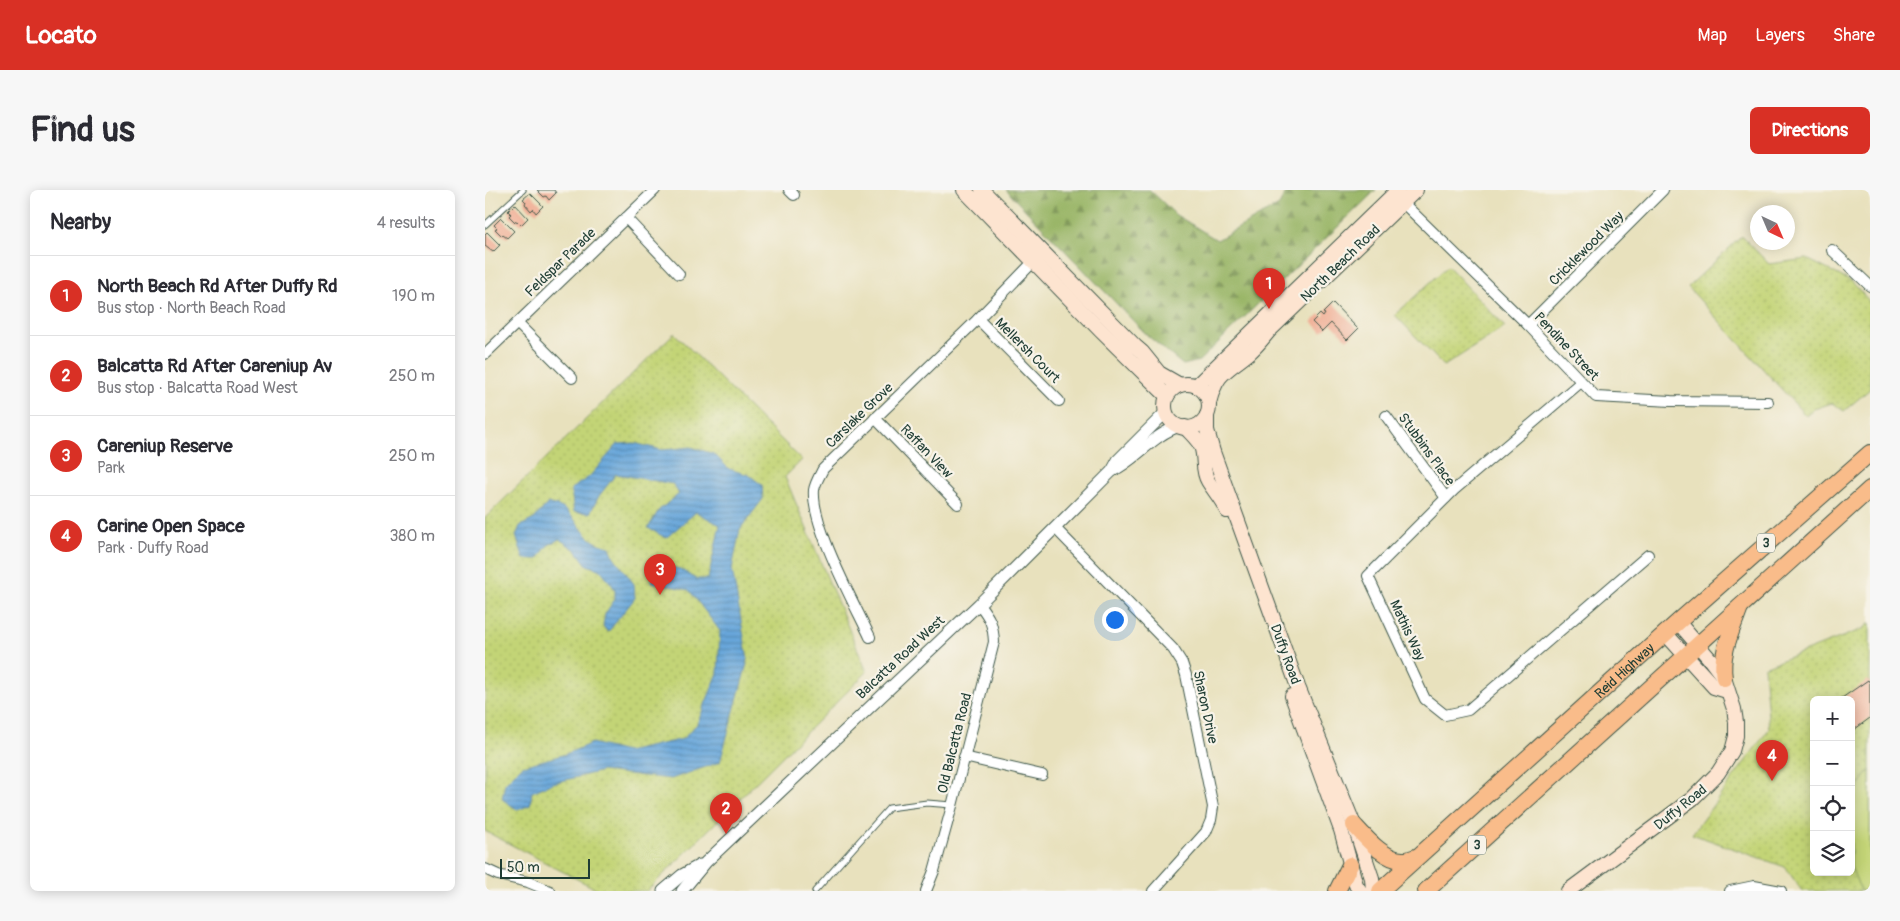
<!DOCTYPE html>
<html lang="en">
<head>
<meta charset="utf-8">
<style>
  body { margin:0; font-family:Pangolin,sans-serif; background:#f7f7f7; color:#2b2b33 }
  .controls { position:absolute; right:15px; bottom:15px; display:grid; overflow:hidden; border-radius:8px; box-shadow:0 2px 12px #0003 }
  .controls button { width:45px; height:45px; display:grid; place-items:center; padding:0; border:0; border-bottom:1px solid #e1e1e2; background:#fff; color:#2b2b33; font:25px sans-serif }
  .compass { position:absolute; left:1265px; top:15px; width:45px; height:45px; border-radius:50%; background:#fff; box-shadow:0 2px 12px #0003; rotate:136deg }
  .scale { position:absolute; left:15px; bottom:12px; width:90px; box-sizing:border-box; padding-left:5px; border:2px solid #1f3d34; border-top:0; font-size:14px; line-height:18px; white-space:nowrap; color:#1f3d34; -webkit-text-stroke:4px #f7f3e8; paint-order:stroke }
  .you { position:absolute; left:629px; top:429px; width:18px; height:18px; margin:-12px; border:4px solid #fff; border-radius:50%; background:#1a73e8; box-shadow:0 0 0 8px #1a73e833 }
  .badge { display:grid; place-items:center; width:32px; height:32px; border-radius:50%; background:#d93025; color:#fff; font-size:16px; font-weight:700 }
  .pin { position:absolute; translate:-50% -41px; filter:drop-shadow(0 1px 2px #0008) }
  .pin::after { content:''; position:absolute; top:26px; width:18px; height:15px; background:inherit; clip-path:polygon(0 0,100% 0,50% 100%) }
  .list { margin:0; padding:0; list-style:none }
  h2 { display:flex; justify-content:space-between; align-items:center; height:65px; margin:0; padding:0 20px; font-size:21px }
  h2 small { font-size:16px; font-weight:400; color:#7c7c81 }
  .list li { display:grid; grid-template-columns:32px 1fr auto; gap:15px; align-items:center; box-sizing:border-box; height:80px; padding:0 20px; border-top:1px solid #e1e1e2 }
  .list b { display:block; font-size:19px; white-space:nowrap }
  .list p { margin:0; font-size:16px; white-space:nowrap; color:#7c7c81 }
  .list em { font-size:16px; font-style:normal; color:#7c7c81 }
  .icon { flex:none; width:28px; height:28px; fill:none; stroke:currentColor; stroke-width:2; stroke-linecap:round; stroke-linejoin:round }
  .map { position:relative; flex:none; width:1385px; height:701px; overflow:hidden; border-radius:8px }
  header { display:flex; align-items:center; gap:30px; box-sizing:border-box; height:70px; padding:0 25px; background:#d93025; color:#fff }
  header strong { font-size:24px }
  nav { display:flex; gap:28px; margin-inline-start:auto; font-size:18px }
  .intro { display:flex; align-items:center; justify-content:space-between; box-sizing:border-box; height:120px; padding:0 30px }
  h1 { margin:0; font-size:35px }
  .button { padding:12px 22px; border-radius:8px; background:#d93025; color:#fff; font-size:18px; font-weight:700 }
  main { display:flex; gap:30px; padding:0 30px }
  aside { flex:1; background:#fff; border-radius:8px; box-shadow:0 2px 12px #0003 }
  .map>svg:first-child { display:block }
</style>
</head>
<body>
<header>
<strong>Locato</strong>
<nav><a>Map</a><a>Layers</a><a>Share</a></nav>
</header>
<div class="intro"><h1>Find us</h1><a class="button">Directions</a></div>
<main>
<aside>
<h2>Nearby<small>4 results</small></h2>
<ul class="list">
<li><span class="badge">1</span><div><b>North Beach Rd After Duffy Rd</b><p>Bus stop · North Beach Road</p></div><em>190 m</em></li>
<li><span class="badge">2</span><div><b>Balcatta Rd After Careniup Av</b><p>Bus stop · Balcatta Road West</p></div><em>250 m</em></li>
<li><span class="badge">3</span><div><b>Careniup Reserve</b><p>Park</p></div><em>250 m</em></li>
<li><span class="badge">4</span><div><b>Carine Open Space</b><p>Park · Duffy Road</p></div><em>380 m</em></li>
</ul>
</aside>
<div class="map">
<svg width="1385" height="701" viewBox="0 0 1385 701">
  <defs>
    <pattern id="forest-firs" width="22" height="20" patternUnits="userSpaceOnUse" patternTransform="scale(1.25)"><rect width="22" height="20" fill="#9ab667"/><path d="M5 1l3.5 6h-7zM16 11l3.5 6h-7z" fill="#7d9556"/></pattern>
    <pattern id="park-dots" width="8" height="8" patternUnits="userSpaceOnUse" patternTransform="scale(1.25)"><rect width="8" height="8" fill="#c3d476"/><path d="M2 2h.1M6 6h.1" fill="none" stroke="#a7b767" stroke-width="1.8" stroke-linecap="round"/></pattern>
    <pattern id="water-rules" width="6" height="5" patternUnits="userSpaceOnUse" patternTransform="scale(1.25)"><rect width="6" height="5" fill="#67a6da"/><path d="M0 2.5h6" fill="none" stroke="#5488b2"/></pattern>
  </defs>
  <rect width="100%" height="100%" fill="#f7f3e8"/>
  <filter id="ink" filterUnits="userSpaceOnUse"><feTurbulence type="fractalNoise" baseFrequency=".02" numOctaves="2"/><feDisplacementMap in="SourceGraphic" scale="10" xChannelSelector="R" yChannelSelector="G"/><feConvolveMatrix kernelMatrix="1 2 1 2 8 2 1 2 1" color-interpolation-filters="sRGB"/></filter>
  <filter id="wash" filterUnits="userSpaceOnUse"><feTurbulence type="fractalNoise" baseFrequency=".0096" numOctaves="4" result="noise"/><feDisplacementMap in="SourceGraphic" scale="20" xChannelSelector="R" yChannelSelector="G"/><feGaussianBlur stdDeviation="1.12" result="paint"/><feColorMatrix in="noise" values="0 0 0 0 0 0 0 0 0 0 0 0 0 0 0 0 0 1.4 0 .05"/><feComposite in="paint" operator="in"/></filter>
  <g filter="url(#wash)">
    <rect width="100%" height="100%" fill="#e8e1bd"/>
    <path fill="url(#forest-firs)" stroke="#5c7a4e" d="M521 0H665L691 25 732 50 794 15 802 0H891L714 171 698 175 663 146Z"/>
    <g fill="url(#park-dots)" stroke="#718855" fill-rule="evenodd">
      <path d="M1257 46 1284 74 1322 69 1367 92 1385 112V199L1359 221 1347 213 1329 219 1321 226 1203 97Z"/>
      <path d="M963 76 1020 137 959 176 910 125Z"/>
      <path d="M189 143 317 270 300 287 382 482 162 701H115L0 641V328Z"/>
      <path d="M1385 433V701H1317L1300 677 1207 644 1284 539 1279 477 1378 439ZM1329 510H1366V682H1329Z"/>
    </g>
    <path fill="#c3d476" stroke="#718855" d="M1385 580V701H1376L1366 677V607Z"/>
    <g fill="url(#water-rules)" stroke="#437287">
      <path d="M149 253 177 260 206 257 229 264 244 279 264 285 277 295 278 309 255 339 247 379 263 470 235 572 186 589 117 581 68 593 47 602 45 615 33 620 17 609 20 593 37 576 81 564 107 553 141 562 198 549 212 534 233 483 235 441 204 400 166 392 167 381 177 375 195 379 211 389H223L235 335 211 322 181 348 163 338 174 320 194 304 188 294 131 284 114 306 105 323 89 322 86 299 104 287 133 254Z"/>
      <path d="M63 313C69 315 76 316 81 321 99 337 98 351 125 357L129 367 149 394 150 408 123 442 118 436 120 424 130 409V399L116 380 102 375 91 360 74 349 62 356 53 369H39L31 346 35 336 49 329Z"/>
    </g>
    <g id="blocks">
      <g fill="#f0ac92">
        <path d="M52 0H69L71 3 64 10 61 6 59 7Z"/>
        <path d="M45 3 58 16 51 23 48 19 46 21 40 14 41 12 38 9Z"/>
        <path d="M30 14 43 28 36 35 32 31 30 32 24 26 26 24 23 21Z"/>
        <path d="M16 28 29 41 22 48 18 45 17 46 10 39 12 38 9 35Z"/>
        <path d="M2 42 15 55 8 62 0 56V44Z"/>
        <path d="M848 113 873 139 862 150 846 133 837 142 827 132 835 124 838 127 840 124 838 123Z"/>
        <path d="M1383 490 1385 493V528L1366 542V510H1354Z"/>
      </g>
    </g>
  </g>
  <g filter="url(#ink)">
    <use href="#blocks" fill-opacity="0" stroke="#3d5649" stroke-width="1"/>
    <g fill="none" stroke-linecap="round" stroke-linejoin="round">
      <g stroke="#3d5649" stroke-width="7">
        <g id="service">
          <path d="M0 35 38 0"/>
          <path d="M330 701 404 618 442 613 467 615"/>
        </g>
      </g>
      <g stroke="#3d5649" stroke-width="12">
        <g id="minor">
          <path d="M304 0 309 5"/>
          <path d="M913 8 1043 135 1111 207 1186 211 1283 212"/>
          <path d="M141 28 194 84"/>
          <path d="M1347 60 1385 96"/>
          <path d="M493 129 574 211"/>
          <path d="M32 133 87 188"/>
          <path d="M1043 135 1178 0"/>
          <path d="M0 164 170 0"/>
          <path d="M1096 192 969 300 883 386 940 509 960 525 983 520 1163 365"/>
          <path d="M901 226 961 308"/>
          <path d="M390 228 473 314"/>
          <path d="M570 338 688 459 697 473 701 485 728 617 726 630 721 642 668 701"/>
          <path d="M385 447C369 413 326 335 329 300 330 293 335 285 338 279L493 129 552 68"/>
          <path d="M479 567 557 585"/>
          <path d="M0 679 13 685 43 692 65 701"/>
          <path d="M441 701 449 681 467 616 509 452C508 434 505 428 494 414"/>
          <path d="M1245 701 1269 696 1296 701"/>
        </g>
      </g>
      <g stroke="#3d5649" stroke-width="13">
        <g id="tertiary">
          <path d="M627 281C652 269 668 244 695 236"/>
          <path d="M178 701 197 685 215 675"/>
          <path d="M197 701 221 672 494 414 627 281 633 270 681 222"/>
        </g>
      </g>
      <g stroke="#3d5649" stroke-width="16">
        <g id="secondary">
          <path d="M479 0 616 141 682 206"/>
          <path d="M497 0 650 156 657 162 674 183 695 195"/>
          <circle cx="702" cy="216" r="22"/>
          <path d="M711 196 913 0"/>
          <path d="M724 213C732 181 741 182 765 162 772 156 778 148 784 141L931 0"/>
          <path d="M722 225V240L728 262 813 497 869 635 887 688 888 701"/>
          <path d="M700 237C706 244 715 251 717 259 720 270 717 281 723 291 729 301 737 309 742 321"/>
          <path d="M1180 443 1229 497 1242 501"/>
          <path d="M807 506 856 640 871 695 875 701"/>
          <path d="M1083 701 1207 609 1233 583 1247 561 1251 546V532L1249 519 1239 488 1224 468 1193 432"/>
        </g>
      </g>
      <g stroke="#3d5649" stroke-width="18">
        <g id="trunk">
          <path d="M1239 488C1235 463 1247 440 1255 417"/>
          <path d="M869 635C880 647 901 672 920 670 923 670 928 668 931 667"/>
          <path d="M852 701 865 675"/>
          <path id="s1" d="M895 701 1193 432 1385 263"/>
          <path d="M941 701 1385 299"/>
        </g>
      </g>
      <use href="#service" stroke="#fff" stroke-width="5"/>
      <use href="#minor" stroke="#fff" stroke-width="10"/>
      <use href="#tertiary" stroke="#fff" stroke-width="11"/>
      <use href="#secondary" stroke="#fde4d0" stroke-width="14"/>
      <use href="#trunk" stroke="#f9bc8a" stroke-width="16"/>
    </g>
  </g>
  <g text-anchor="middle" stroke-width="4.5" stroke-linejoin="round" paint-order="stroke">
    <g fill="#f7f3e8" stroke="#60746a" stroke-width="1">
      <rect x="1272" y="343.5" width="18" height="19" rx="4"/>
      <rect x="983" y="645.5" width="18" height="19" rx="4"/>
    </g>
    <g font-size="12" font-weight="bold" fill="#1f3d34">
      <text x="1281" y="357">3</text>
      <text x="992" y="659">3</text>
    </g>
    <g font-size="14" fill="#1f3d34" stroke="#f7f3e8">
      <text transform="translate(1101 58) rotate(-45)" y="5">Cricklewood Way</text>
      <text transform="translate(75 72) rotate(-44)" y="5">Feldspar Parade</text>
      <text transform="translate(855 73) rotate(-44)" y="5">North Beach Road</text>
      <text transform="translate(1082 156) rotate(47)" y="5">Pendine Street</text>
      <text transform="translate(543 160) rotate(45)" y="5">Mellersh Court</text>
      <text transform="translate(374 225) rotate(-44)" y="5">Carslake Grove</text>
      <text transform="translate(942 259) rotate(54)" y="5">Stubbins Place</text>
      <text transform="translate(442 261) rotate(46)" y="5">Raffan View</text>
      <text transform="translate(923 440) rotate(65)" y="5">Mathis Way</text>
      <text transform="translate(801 464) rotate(70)" y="5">Duffy Road</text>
      <text transform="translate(415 467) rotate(-43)" y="5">Balcatta Road West</text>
      <text dy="5" stroke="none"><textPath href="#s1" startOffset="329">Reid Highway</textPath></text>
      <text transform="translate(721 517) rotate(78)" y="5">Sharon Drive</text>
      <text transform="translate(469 553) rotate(-76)" y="5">Old Balcatta Road</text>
      <text transform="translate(1195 617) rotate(-39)" y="5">Duffy Road</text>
    </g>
  </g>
</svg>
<div class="controls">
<button>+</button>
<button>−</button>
<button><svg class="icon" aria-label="locate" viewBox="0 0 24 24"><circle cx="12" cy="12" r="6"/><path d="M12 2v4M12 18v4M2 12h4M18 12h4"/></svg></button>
<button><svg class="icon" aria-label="layers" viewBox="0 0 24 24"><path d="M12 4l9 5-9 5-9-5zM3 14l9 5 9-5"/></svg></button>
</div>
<svg class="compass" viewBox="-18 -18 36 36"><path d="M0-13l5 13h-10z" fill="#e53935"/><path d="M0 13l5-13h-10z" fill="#7c7c81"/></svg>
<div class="scale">50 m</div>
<div class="you"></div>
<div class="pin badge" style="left:784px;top:119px">1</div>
<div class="pin badge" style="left:241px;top:644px">2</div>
<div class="pin badge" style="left:175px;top:405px">3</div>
<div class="pin badge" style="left:1287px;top:591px">4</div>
</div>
</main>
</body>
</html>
